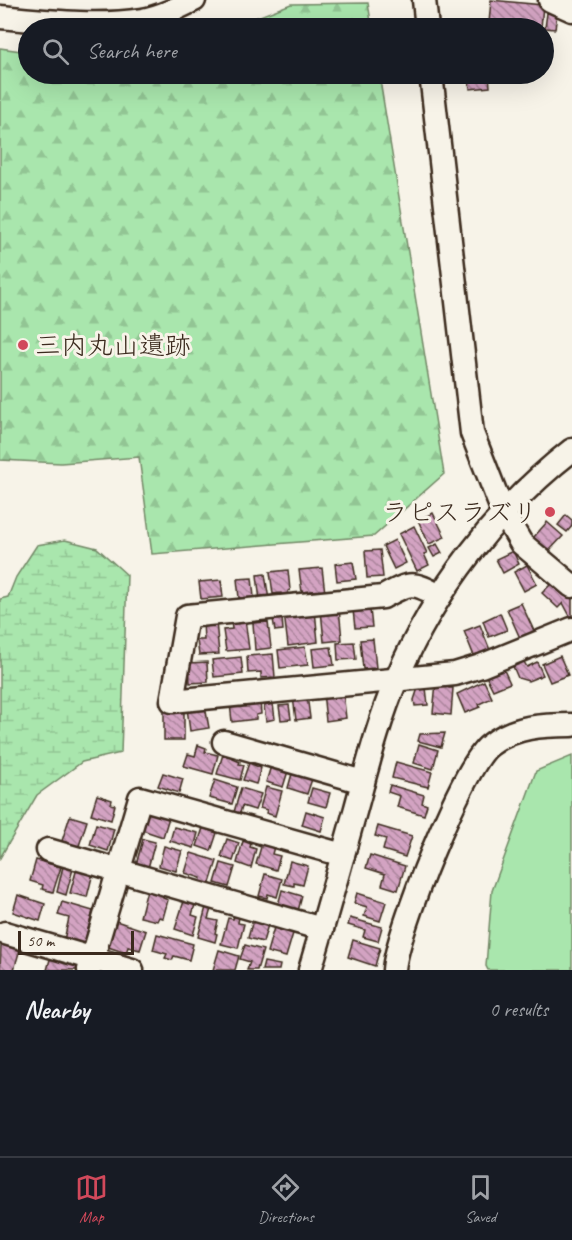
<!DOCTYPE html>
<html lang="en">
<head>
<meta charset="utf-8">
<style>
  body { margin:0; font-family:Caveat,"Klee One",sans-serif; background:#242831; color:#f1f3f6 }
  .scale { position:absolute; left:18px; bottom:15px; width:116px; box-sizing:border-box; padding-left:6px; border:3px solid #3b2a1e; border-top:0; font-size:16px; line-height:21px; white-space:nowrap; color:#3b2a1e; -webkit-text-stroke:4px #f7f3e8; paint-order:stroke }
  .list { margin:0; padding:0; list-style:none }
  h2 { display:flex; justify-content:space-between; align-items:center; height:78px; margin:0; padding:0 24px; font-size:26px }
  h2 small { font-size:20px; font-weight:400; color:#9ea1a6 }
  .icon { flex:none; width:33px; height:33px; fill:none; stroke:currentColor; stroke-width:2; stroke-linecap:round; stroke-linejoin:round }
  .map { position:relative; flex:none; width:572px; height:970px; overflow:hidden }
  .search { position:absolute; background:#171b24; box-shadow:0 6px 24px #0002; left:18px; right:18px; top:18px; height:66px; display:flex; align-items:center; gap:15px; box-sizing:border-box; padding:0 21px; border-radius:33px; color:#9ea1a6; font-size:22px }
  .sheet { height:186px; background:#171b24 }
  nav { display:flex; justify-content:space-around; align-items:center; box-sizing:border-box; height:84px; border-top:2px solid #363941; background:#171b24; font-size:16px; color:#9ea1a6 }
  nav a { display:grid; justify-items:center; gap:3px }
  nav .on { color:#d1495b }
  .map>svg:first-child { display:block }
</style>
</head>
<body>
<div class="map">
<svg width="572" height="970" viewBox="0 0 572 970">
  <defs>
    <pattern id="forest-firs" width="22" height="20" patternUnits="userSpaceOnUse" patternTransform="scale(1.5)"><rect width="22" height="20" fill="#a9e6ad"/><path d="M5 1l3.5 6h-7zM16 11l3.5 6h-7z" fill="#92c594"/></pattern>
    <pattern id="wetland-marsh" width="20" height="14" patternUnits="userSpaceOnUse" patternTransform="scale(1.5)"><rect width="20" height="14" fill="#a9e6ad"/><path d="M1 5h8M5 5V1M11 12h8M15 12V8" fill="none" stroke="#92c594"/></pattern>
    <pattern id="building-back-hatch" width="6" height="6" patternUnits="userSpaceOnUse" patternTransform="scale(1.5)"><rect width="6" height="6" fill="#d3a3c2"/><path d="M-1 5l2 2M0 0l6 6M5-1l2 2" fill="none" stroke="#ac859d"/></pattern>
  </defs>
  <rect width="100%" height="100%" fill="#f7f3e8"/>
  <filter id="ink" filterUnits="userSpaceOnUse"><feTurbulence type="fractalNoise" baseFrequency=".0167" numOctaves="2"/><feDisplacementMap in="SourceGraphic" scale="12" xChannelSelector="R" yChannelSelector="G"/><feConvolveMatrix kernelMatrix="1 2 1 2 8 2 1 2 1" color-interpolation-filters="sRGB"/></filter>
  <g filter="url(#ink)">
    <g fill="url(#forest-firs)" stroke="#728866" stroke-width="1.5">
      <path d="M368 3 372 28H229L291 4Z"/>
      <path d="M0 48 28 52V74H379L444 474 374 536 152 554 139 457 61 463 0 460Z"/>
    </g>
    <path fill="url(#wetland-marsh)" stroke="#728866" stroke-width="1.5" d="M65 540 97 548 127 575 121 753 82 762 37 795 0 858V599L8 597 16 577 37 545Z"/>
    <path fill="#a9e6ad" stroke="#728866" stroke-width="1.5" d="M572 756V970H488L486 966 492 891 536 771Z"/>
    <g fill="url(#building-back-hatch)" stroke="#3b2a1e" stroke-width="1.5">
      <path d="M491 0 543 5 541 28 489 23Z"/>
      <path d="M547 13 557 14 555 29 545 28Z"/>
      <path d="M468 74H489L490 87 470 89Z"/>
      <path d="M433 513 445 537 429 544 418 520Z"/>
      <path d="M566 515 572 520V526L567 532 558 525Z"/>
      <path d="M547 522 563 536 549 551 533 538Z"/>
      <path d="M414 526 427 553 424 554 429 565 417 571 399 534Z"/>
      <path d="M395 540 406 563 394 569 383 546Z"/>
      <path d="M437 544 442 553 434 557 429 548Z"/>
      <path d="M380 550 383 577 367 578 365 551Z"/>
      <path d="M513 551 519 564 503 573 496 559Z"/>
      <path d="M353 562 356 579 337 581 335 564Z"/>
      <path d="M527 565 537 584 524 591 514 572Z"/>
      <path d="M322 568 325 593 314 594V591L302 592 299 570Z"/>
      <path d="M288 570 290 590 288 591V595L282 596 281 593 273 594 270 572Z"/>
      <path d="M265 574 269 600 260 601 257 575Z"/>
      <path d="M252 578 254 597 239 598 237 579Z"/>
      <path d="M221 580 223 597 201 599 199 582Z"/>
      <path d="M555 580 572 596V616H570L563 603 558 608 542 593Z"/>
      <path d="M521 603 534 631 520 638 507 609Z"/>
      <path d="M339 608 342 640 324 642 321 610Z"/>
      <path d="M370 609 372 627 355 628 353 610Z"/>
      <path d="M315 610 318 642 288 646 284 613Z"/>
      <path d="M500 613 507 630 489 637 483 621Z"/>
      <path d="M282 618 283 630 275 631 273 619Z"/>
      <path d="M245 619 249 649 226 651 223 630 232 629 231 621Z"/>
      <path d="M216 621 219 654 199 655 197 640H204L203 622Z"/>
      <path d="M268 622 271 648 255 650 253 623Z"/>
      <path d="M480 625 490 650 474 656 464 631Z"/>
      <path d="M373 639 376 668 363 669 360 640Z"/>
      <path d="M354 642 356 659 338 660 337 643Z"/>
      <path d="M305 647 308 665 280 668 278 650Z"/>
      <path d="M331 647 334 665 314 667 312 649Z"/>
      <path d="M273 654 275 677 261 678V672L248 673 247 656Z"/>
      <path d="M560 656 568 675 550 682 542 664Z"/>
      <path d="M241 657 243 674 214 677 212 660Z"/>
      <path d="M523 660 527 667 537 662 543 675 528 681 518 678 512 664Z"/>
      <path d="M207 662 208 682 190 683 189 663Z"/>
      <path d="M503 668 510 683 493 690 486 676Z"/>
      <path d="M484 681 492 698 479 704 480 707 465 713 457 694Z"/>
      <path d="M436 683 449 684V688H453L451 715 433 713Z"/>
      <path d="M418 688H426L428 705 415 706 414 700Z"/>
      <path d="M323 692H343L346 718 326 721Z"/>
      <path d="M307 695 310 718 296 720 293 697Z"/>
      <path d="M260 700 261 714 256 715V719L232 722 230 703Z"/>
      <path d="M273 704 275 719 266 721 264 706Z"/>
      <path d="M289 705 291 719 281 720 279 706Z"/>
      <path d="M205 706 209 728 190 731 187 708Z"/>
      <rect x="164" y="709" width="20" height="31"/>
      <path d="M445 733 441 747 418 741 420 734Z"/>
      <path d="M419 744 438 750 433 769 414 763Z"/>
      <path d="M198 745 206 748 205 752 218 755 213 774 184 766 188 754 195 756Z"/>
      <path d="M224 751 235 754 233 759 240 762 239 764 244 765 240 780 217 774Z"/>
      <path d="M396 762 432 772 428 787 392 778Z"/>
      <path d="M249 763 261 768 256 784 243 780Z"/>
      <path d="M271 766 288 771 283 787 266 782Z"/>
      <path d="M293 770 313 776 307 794 288 788Z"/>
      <path d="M163 773 183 779 179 793 158 786Z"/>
      <path d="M215 780 237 787 232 804 209 798Z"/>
      <path d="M390 785 424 795 422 803 427 805 424 815 397 807 400 796 388 792Z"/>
      <path d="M266 787 282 791 275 816 266 813 267 810 260 808Z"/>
      <path d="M241 788 261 794 255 810 242 806 240 813 234 812Z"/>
      <path d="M312 788 330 793 326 807 308 802Z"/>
      <path d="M97 795 112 800 111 804 115 805 111 820 91 814Z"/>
      <path d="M149 808 170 814 163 837 142 830Z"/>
      <path d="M306 811 325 817 321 831 302 825Z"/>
      <path d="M70 816 87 821 77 852 60 847Z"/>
      <path d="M96 824 114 829 108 851 90 845Z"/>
      <path d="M378 826 412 836 405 857 383 850 386 839 375 836Z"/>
      <path d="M174 827 198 833 194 848 170 841Z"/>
      <path d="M203 828 217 833 211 851 197 846Z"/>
      <path d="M143 839 155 842 148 868 136 865Z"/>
      <path d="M227 839 239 843 233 861 221 857Z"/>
      <path d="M257 839 275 843 272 854 280 856 276 870 256 864 261 847 255 845Z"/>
      <path d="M243 841 251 844 250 847 256 849 251 868 237 863Z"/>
      <path d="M164 846 182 851 176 871 159 866Z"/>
      <path d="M191 853 217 861 209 886 200 883 201 878 185 873Z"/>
      <path d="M370 855 405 866 398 890 382 885 385 874 366 868Z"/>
      <path d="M36 860 61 867 53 892 42 889 43 885 30 881Z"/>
      <path d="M290 861 308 866 303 885 294 883V886L284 884Z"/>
      <path d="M64 862 74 865 66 895 57 892Z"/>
      <path d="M221 863 235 867 229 887 215 883Z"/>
      <path d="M77 868 93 873 87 897 70 893Z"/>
      <path d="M265 874 282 879 277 897 268 894 267 898 259 896Z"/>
      <path d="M148 886 165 891 163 898 168 900 163 918 159 917 157 921 140 917Z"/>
      <path d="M282 890 302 896 298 911 278 905Z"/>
      <path d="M357 893 386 902 380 921 364 916 367 907 354 903Z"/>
      <path d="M18 895 45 904 40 921 13 912Z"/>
      <path d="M185 898 196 901 192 915 198 917 193 935 175 929Z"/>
      <path d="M62 902 93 911 84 945 64 940 69 918 58 915Z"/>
      <path d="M206 907 211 909 208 919 218 921 215 933 217 934 215 942 198 937Z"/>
      <path d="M234 915 239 917 238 923 244 924 238 948 221 944 228 918 233 919Z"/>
      <path d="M254 916 269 921 263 942 248 938Z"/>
      <path d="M350 918 382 927 378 941 363 937 365 930 348 925Z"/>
      <path d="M116 921 146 931 140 950 128 947 126 953 108 947Z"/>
      <path d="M275 924 294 930 286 957 267 952Z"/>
      <path d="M157 934 193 944 189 960 174 956 172 960 165 958 167 954 153 950Z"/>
      <path d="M353 940 380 948 375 966 348 957Z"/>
      <path d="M1 943 20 949 14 970 0 969Z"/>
      <path d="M245 945 263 950 257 970H247L250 962 240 959Z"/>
      <path d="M219 950 239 956 235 970H213Z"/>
      <path d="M51 956 79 963 77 970H47Z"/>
      <path d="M264 962 280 965 279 970H262Z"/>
    </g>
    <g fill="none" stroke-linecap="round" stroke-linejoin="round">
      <g stroke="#3b2a1e" stroke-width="27">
        <g id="minor">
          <path d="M424 0 427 28"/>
          <path d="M550 0 572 10"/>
          <path d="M0 17C46 21 96 27 142 20 160 17 178 8 194 0"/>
          <path d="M431 74 472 433 503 512 521 543 572 586"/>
          <path d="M440 596C411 581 411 582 383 597L187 616 172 701 455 674 481 666 572 629"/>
          <path d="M224 742 363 782"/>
          <path d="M48 850 322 929"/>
          <path d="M5 933 132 970"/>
          <path d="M89 970 140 798 343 855"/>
          <path d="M310 970C326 916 341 862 356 808 368 764 379 720 397 678 434 591 497 508 572 450"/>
          <path d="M394 970C396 934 463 765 490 745 514 726 543 725 572 725"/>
        </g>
      </g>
      <use href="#minor" stroke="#f7f3e8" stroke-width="22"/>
    </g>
  </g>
  <g fill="#d1495b" stroke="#f7f3e8" stroke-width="2">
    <circle cx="23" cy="345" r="6"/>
    <circle cx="550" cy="512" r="6"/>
  </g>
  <g text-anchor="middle" stroke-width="6" stroke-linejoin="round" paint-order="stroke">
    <g font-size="26" fill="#3b2a1e" stroke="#f7f3e8" text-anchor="start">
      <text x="35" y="354">三内丸山遺跡</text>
      <text x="538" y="521" text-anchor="end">ラピスラズリ</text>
    </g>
  </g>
</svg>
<div class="scale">50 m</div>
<div class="search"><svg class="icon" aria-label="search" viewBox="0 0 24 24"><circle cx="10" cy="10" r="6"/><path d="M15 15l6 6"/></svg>Search here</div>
</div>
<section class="sheet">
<h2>Nearby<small>0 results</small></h2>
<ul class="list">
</ul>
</section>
<nav>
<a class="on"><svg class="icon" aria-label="map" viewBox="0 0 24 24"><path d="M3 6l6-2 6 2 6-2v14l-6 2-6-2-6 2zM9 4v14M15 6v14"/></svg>Map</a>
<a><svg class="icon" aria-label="directions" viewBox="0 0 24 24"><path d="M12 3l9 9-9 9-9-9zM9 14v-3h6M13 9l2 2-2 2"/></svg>Directions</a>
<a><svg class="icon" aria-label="saved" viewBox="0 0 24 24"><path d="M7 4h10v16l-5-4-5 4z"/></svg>Saved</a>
</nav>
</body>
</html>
